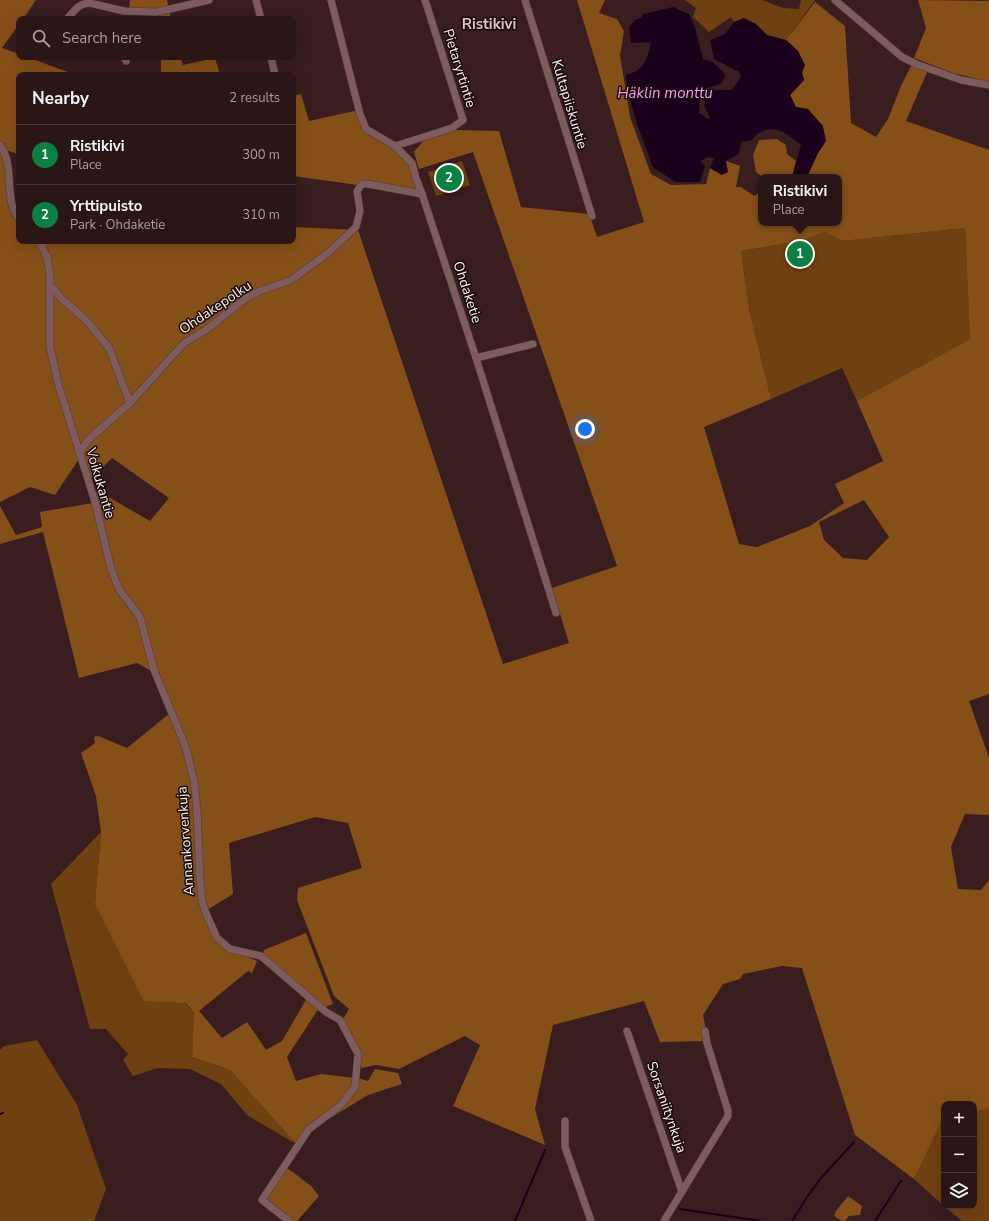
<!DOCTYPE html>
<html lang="en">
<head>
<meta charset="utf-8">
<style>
  body { margin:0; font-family:"Nunito Sans",sans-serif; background:#372324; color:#f1f3f6 }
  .controls { position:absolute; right:12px; bottom:12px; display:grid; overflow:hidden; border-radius:8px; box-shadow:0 4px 16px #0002 }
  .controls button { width:36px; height:36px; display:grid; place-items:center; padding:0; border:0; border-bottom:1px solid #473536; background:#2b1617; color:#f1f3f6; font:20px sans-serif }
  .you { position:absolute; left:585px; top:429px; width:14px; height:14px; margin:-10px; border:3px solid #fff; border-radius:50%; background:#1a73e8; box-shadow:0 0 0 6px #1a73e833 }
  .badge { display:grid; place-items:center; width:26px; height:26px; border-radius:50%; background:#0b8043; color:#fff; font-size:13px; font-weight:700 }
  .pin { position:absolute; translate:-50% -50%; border:2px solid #fff; box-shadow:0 1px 4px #0006 }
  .popup { position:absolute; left:758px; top:174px; width:84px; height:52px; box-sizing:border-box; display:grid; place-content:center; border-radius:8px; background:#2b1617; filter:drop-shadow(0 1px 3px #0005); font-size:13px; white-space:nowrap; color:#a69fa1 }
  .popup b { font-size:15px; color:#f1f3f6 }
  .popup::after { content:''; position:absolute; left:50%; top:100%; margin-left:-8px; border:8px solid transparent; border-top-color:#2b1617 }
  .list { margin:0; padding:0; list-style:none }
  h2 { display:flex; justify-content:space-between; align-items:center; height:52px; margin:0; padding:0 16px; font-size:17px }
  h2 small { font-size:13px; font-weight:400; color:#a69fa1 }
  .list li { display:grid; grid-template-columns:26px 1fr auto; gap:12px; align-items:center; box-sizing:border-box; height:60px; padding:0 16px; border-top:1px solid #473536 }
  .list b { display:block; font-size:15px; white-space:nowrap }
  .list p { margin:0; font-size:13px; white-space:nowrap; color:#a69fa1 }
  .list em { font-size:13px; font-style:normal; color:#a69fa1 }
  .icon { flex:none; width:22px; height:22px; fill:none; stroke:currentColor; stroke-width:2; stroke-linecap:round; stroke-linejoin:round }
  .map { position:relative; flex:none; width:989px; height:1221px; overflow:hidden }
  .search { position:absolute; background:#2b1617; box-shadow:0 4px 16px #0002; left:16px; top:16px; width:280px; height:44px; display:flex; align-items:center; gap:10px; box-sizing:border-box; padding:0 14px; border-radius:8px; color:#a69fa1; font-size:15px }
  .panel { position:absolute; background:#2b1617; box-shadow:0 4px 16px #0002; left:16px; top:72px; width:280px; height:172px; border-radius:8px }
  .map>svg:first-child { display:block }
</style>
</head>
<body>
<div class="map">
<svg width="989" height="1221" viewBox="0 0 989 1221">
  <rect width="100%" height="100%" fill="#391d1f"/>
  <g fill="#704110">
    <path d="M685 0H762L783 8 799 9 801 1 800 0H815L786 40 767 35 756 24 744 18 734 22 731 17 709 32 693 17 696 8Z"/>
    <path d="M462 161 470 185 436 196 428 172Z"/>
    <path d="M965 228 970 339 857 401 842 368 771 399 750 313 741 251 801 241 825 232 843 241Z"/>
    <path d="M101 832 95 903 194 1013 192 1057 230 1070 296 1144 247 1115 221 1084 190 1069 157 1068 133 1076 123 1060 128 1054 106 1029H90L51 884Z"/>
    <path d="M37 1040 77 1105 106 1189 94 1221H0V1050L4 1046Z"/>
    <path d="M989 1109V1221H962L944 1206H974V1112Z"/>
    <path d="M944 1117V1206L914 1179Z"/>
  </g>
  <g fill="#854f18" fill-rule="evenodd">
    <path d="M0 0H36L23 19H19V24L2 48 19 54V57H27L76 75H19V154L5 150 0 141Z"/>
    <path d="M130 0H167L171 19H160V10L129 9Z"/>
    <path d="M577 0H605L599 13 617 19 624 31 620 55 630 117 651 174 671 185 706 184 710 168 722 175 726 161 740 166 736 187H741L754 196 761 191V223H839V177H807L818 153 826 141 808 109 796 107 790 95 804 80 802 73 798 51 786 40 815 2 845 26 851 123 876 137 888 119 901 86 912 64 928 70 906 121 989 150V694L969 701 989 758V814L987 815 965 814 951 847 958 889 981 890 989 880V1109L974 1112V1104H944V1117L914 1179 855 1135 802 968 782 966 743 974 740 979 723 984 703 1015 708 1041 660 1042 644 1001 553 1025 535 1109 545 1145 453 1106 480 1045 465 1036 399 1069 376 1065 361 1068V1053L343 1019 349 1009 334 996 297 900 298 888 362 868 348 823 315 817 229 843 233 894 207 910 204 901 196 781 157 671 142 616 121 588 113 569 94 493 98 491 150 521 169 498 112 458 90 480 61 387 53 347V276L42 241H293V227L358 230 503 664 569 643 552 588 617 566 473 152 419 169 414 152 424 140 456 130 499 131 521 207 589 214 597 237 644 222ZM965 228 970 339 857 401 883 461 835 484 844 503 810 526 757 547 739 544 704 427 771 399 750 313 741 251 801 241 825 232 843 241ZM864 500 889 537 867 560 843 558 824 540 819 522Z"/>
    <path d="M918 0 989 1V82L953 73 914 58 926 28Z"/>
    <path d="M161 57H180L183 65 215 58 220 75H161Z"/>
    <path d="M301 94 309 121 359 110 366 129 395 146 412 163 422 194 293 176V96Z"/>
    <path d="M777 139 786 145 787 154 796 161 792 177H762L756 172 753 155 759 140Z"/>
    <path d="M0 148 19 222V241H38L41 246 48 277V348L79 459 55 495 30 487 0 502Z"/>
    <path d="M93 503 109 570 138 618 153 672 137 663 79 678 43 532 0 544V506L16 535 42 527 40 512Z"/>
    <path d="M170 713 184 749 192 782 198 880 216 940 243 955 257 961 252 973 248 971 199 1011 222 1038 247 1022 266 1050 282 1041 307 998 319 1008 287 1057 296 1081 321 1074 355 1078 353 1087 338 1104 296 1144 230 1070 192 1057 194 1013 186 1003 144 1001 95 903 101 832 96 796 81 753 95 743 94 737 98 736 127 748Z"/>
    <path d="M306 933 333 1004 325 1007 263 955 264 950Z"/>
    <path d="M375 1069 398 1073 402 1084 368 1095 324 1122 359 1078 368 1081Z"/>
    <path d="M286 1167 311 1186 319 1196 297 1221H292L265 1199Z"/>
    <path d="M848 1196 862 1206 860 1215 849 1216 845 1221H842L834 1216 836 1211Z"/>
  </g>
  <path fill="#1b001b" d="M673 7 689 14 695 27 703 59 713 62 726 75 721 84 701 90 699 113 708 119 710 118 704 105 705 100 715 90H732L741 77 739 72 714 59 710 40 725 34 734 22 744 18 756 24 767 35 786 40 798 51 805 65 802 73 804 80 790 95 796 107 808 109 823 126 826 141 818 153 807 177H792L801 145C789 136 777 124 761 132 757 134 755 136 752 140L741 142 739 154 726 161 728 172 722 175 710 168 714 158 708 157 700 161 705 166 700 182H675L653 167 638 127 628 93 626 75C645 70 647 60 651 42L631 43 629 27 635 20 641 18 643 14Z"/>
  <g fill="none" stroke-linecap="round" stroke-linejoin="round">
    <g stroke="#1b001b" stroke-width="2">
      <path d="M0 1114 3 1113"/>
      <path d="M680 1209 760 1221"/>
      <path d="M515 1221 545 1150"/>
      <path d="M792 1221 807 1197 821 1178 854 1142"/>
      <path d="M875 1221 901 1181"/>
    </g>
    <g stroke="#503a3c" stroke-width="8">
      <g id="minor">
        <path d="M256 0 261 19"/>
        <path d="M331 0 360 114 366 129 395 146 412 163 416 178 422 194 476 358 556 613"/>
        <path d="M525 0 592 216"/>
        <path d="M835 0 902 57 916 64 961 80 989 85"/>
        <path d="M67 19C74 11 79 3 90 3L124 11 157 12 209 0"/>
        <path d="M125 57 126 61"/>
        <path d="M271 57 275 75"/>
        <path d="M0 145C16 166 3 200 19 219"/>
        <path d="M395 146 452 128 463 120 425 0"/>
        <path d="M39 241 47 257 50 276V347L59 387 95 502 111 569 119 589 140 617 154 670 186 748 194 781 197 810 200 879 202 901 206 913 217 938 230 949 261 956 326 1012 340 1020 358 1054 355 1087 340 1106 309 1129 262 1200 289 1221"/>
        <path d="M51 286 62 299 87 321 109 348 130 403"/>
        <path d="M476 358 533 344"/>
        <path d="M79 453 89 439 130 403 184 343 206 330 246 298 260 291 291 280 328 253 356 227 360 211 357 191 362 184H368L422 194"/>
        <path d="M627 1031 682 1192"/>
        <path d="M565 1121V1147L591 1221"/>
        <path d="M664 1221 728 1116V1111L707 1043 705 1031"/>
      </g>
    </g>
    <use href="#minor" stroke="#7e5c5e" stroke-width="7"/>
  </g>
  <g text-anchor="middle" stroke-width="3" stroke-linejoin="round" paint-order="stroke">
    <g font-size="14" fill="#fef1f2" stroke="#180b0c">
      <text transform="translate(460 68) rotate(73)" y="5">Pietaryrtintie</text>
      <text transform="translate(570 104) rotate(73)" y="5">Kultapiiskuntie</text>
      <text transform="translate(468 292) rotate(72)" y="5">Ohdaketie</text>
      <text transform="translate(215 307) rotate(-34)" y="5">Ohdakepolku</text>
      <text transform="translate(101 483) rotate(74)" y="5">Voikukantie</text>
      <text transform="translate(185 841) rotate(-94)" y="5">Annankorvenkuja</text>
      <text transform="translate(667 1107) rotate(71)" y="5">Sorsaniitynkuja</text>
    </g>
    <g font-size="15" font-weight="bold" fill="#e4bec0" stroke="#180b0c">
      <text x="489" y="29">Ristikivi</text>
    </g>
    <g font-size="15" font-style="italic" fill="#f59af2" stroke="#180b0c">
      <text x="665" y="98">Häklin monttu</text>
    </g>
  </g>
</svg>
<div class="controls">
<button>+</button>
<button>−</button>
<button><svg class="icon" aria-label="layers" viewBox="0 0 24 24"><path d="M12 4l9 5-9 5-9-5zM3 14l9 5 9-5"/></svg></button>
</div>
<div class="you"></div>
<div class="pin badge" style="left:800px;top:254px">1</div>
<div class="popup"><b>Ristikivi</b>Place</div>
<div class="pin badge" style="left:449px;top:178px">2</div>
<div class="search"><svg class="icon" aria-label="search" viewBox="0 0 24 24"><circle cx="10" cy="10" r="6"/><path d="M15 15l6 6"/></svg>Search here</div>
<section class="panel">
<h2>Nearby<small>2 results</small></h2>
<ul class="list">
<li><span class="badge">1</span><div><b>Ristikivi</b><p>Place</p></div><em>300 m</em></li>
<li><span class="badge">2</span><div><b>Yrttipuisto</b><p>Park · Ohdaketie</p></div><em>310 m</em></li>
</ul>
</section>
</div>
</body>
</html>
